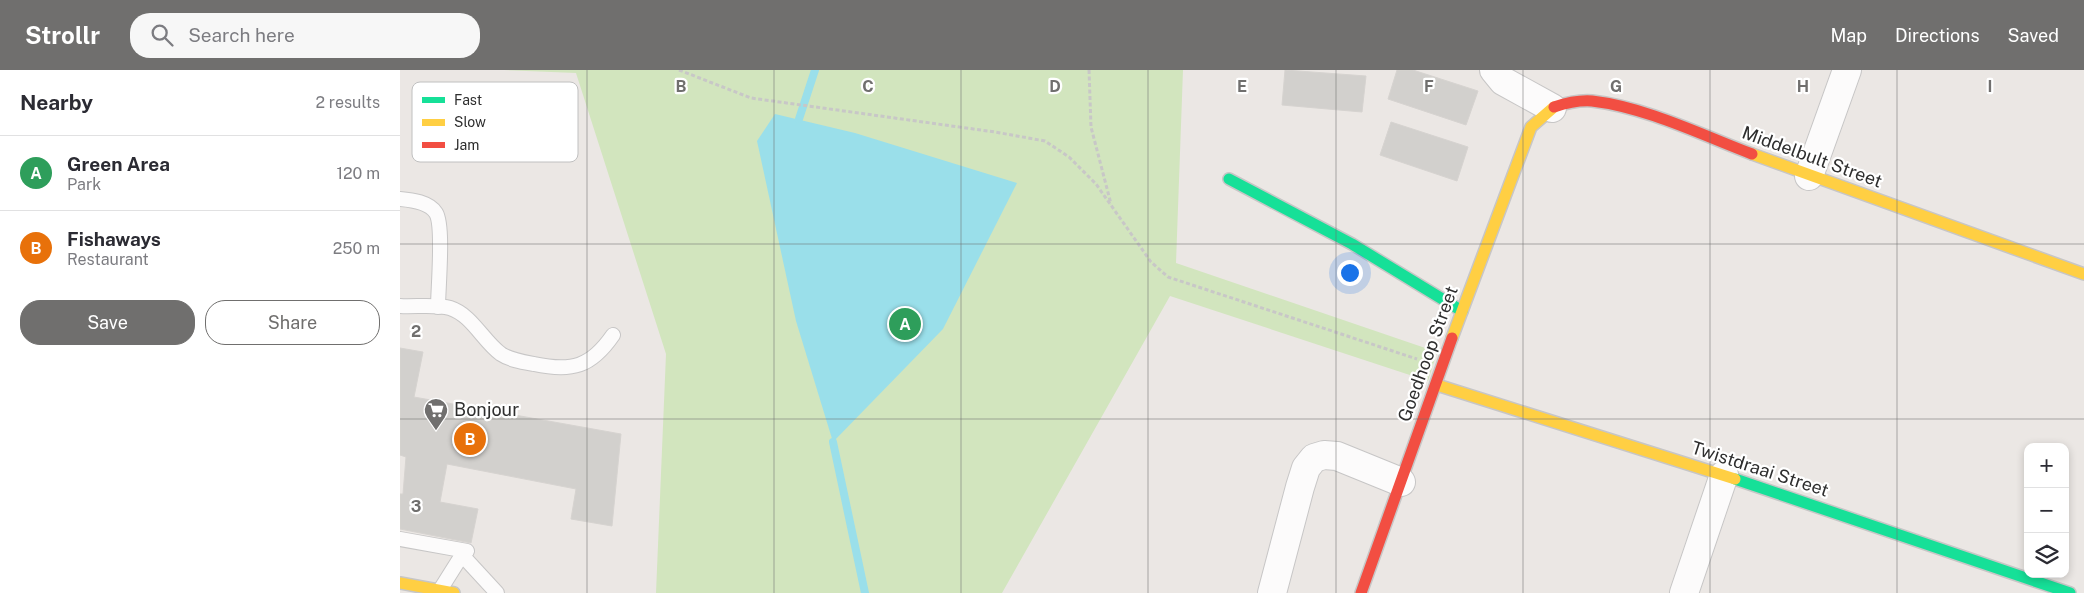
<!DOCTYPE html>
<html lang="en">
<head>
<meta charset="utf-8">
<style>
  body { margin:0; font-family:"Public Sans",sans-serif; background:#f7f7f7; color:#2b2b33 }
  .controls { position:absolute; right:15px; bottom:15px; display:grid; overflow:hidden; border-radius:10px; box-shadow:0 2px 8px #0003 }
  .controls button { width:45px; height:45px; display:grid; place-items:center; padding:0; border:0; border-bottom:1px solid #e1e1e2; background:#fff; color:#2b2b33; font:25px sans-serif }
  .you { position:absolute; left:949px; top:202px; width:18px; height:18px; margin:-12px; border:4px solid #fff; border-radius:50%; background:#1a73e8; box-shadow:0 0 0 8px #1a73e833 }
  .badge { display:grid; place-items:center; width:32px; height:32px; border-radius:50%; background:#706f6e; color:#fff; font-size:16px; font-weight:700 }
  .pin { position:absolute; translate:-50% -50%; border:2px solid #fff; box-shadow:0 1px 5px #0006 }
  .list { margin:0; padding:0; list-style:none }
  h2 { display:flex; justify-content:space-between; align-items:center; height:65px; margin:0; padding:0 20px; font-size:21px }
  h2 small { font-size:16px; font-weight:400; color:#7c7c81 }
  .list li { display:grid; grid-template-columns:32px 1fr auto; gap:15px; align-items:center; box-sizing:border-box; height:75px; padding:0 20px; border-top:1px solid #e1e1e2 }
  .list b { display:block; font-size:19px; white-space:nowrap }
  .list p { margin:0; font-size:16px; white-space:nowrap; color:#7c7c81 }
  .list em { font-size:16px; font-style:normal; color:#7c7c81 }
  .actions { display:flex; gap:10px; padding:15px 20px }
  .actions a { flex:1; padding:11px 0; border:1px solid #706f6e; border-radius:20px; text-align:center; font-size:18px; color:#706f6e }
  .actions .main { background:#706f6e; color:#fff }
  .icon { flex:none; width:28px; height:28px; fill:none; stroke:currentColor; stroke-width:2; stroke-linecap:round; stroke-linejoin:round }
  .map { position:relative; flex:none; width:1684px; height:523px; overflow:hidden }
  header { display:flex; align-items:center; gap:30px; box-sizing:border-box; height:70px; padding:0 25px; background:#706f6e; color:#fff }
  header strong { font-size:24px }
  nav { display:flex; gap:28px; margin-inline-start:auto; font-size:18px }
  .search { width:350px; height:45px; background:#f7f7f7; display:flex; align-items:center; gap:12px; box-sizing:border-box; padding:0 18px; border-radius:20px; color:#7c7c81; font-size:19px }
  main { display:flex }
  aside { flex:1; background:#fff }
  .map>svg:first-child { display:block }
</style>
</head>
<body>
<header>
<strong>Strollr</strong>
<div class="search"><svg class="icon" aria-label="search" viewBox="0 0 24 24"><circle cx="10" cy="10" r="6"/><path d="M15 15l6 6"/></svg>Search here</div>
<nav><a>Map</a><a>Directions</a><a>Saved</a></nav>
</header>
<main>
<aside>
<h2>Nearby<small>2 results</small></h2>
<ul class="list">
<li><span class="badge" style="background:#2e9e5b">A</span><div><b>Green Area</b><p>Park</p></div><em>120 m</em></li>
<li><span class="badge" style="background:#e8710a">B</span><div><b>Fishaways</b><p>Restaurant</p></div><em>250 m</em></li>
</ul>
<div class="actions"><a class="main">Save</a><a>Share</a></div>
</aside>
<div class="map">
<svg width="1684" height="523" viewBox="0 0 1684 523">
  <rect width="100%" height="100%" fill="#ebe7e4"/>
  <path fill="#d2e5be" d="M104 0H783L776 193 1037 282 1028 311 770 226 602 523H256L266 284 176 3Z"/>
  <path fill="#9adfea" d="M375 44 455 63 617 113 543 259 433 372 396 251 357 71Z"/>
  <g fill="none" stroke-linecap="round" stroke-linejoin="round">
    <g stroke="#9adfea" stroke-width="8">
      <path d="M399 49 415 0"/>
      <path d="M433 372 465 523"/>
    </g>
  </g>
  <g fill="#d2d0cd" stroke="#d6d3d0">
    <path d="M885 0 966 6 962 42 882 35Z"/>
    <path d="M997 0H1013L1078 21 1066 55 988 29Z"/>
    <path d="M991 52 1068 77 1057 111 980 85Z"/>
    <path d="M0 278 23 282 14 327 221 364 212 456 171 449 176 419 47 394 40 432 78 439 71 473 0 459V424H3L6 387 0 385Z"/>
  </g>
  <g fill="none" stroke-linecap="round" stroke-linejoin="round">
    <g stroke="#c7c6c6" stroke-width="16">
      <g id="lane">
        <path d="M0 129C12 130 29 132 36 143 44 156 38 219 38 237"/>
        <path d="M0 236C14 237 37 234 50 238 72 245 83 271 101 284 110 290 123 292 134 294 172 302 191 297 213 265"/>
        <path d="M0 469 67 481"/>
        <path d="M40 520 62 485 97 523"/>
      </g>
    </g>
    <g stroke="#c7c6c6" stroke-width="30">
      <g id="street">
        <path d="M1094 0 1103 11 1152 38"/>
        <path d="M1409 106 1447 0"/>
        <path d="M872 523 900 417 906 398 914 388 924 385 937 386 1001 412"/>
        <path d="M1284 523 1324 405"/>
      </g>
    </g>
    <g stroke="#c7c6c6" stroke-width="14">
      <g id="fast">
        <path d="M829 109 952 174 1062 241"/>
        <path d="M1335 409 1670 523"/>
      </g>
    </g>
    <g stroke="#c7c6c6" stroke-width="14">
      <g id="slow">
        <path d="M1352 84 1684 204"/>
        <path d="M1052 268 1131 57 1154 37"/>
        <path d="M1037 315 1335 409"/>
        <path d="M0 513 54 523"/>
      </g>
    </g>
    <g stroke="#c7c6c6" stroke-width="14">
      <g id="jam">
        <path d="M1154 37C1166 33 1179 30 1192 31 1245 37 1302 65 1352 84"/>
        <path d="M961 523 1052 268"/>
      </g>
    </g>
    <g stroke="#c8c7c7" stroke-width="3" stroke-dasharray="4 2.5" stroke-linecap="butt">
      <path d="M279 0 351 28 595 62 645 71 669 87 696 114 751 192 768 207 1017 289"/>
      <path d="M689 0 691 57 711 134"/>
    </g>
    <use href="#lane" stroke="#fcfbfb" stroke-width="14"/>
    <use href="#street" stroke="#fcfbfb" stroke-width="28"/>
    <use href="#fast" stroke="#16e098" stroke-width="11"/>
    <use href="#slow" stroke="#ffcf43" stroke-width="11"/>
    <use href="#jam" stroke="#f24e42" stroke-width="11"/>
  </g>
  <path fill="none" stroke="#706f6e" stroke-width="1" stroke-opacity="0.55" d="M187 0V523M374 0V523M561 0V523M748 0V523M936 0V523M1123 0V523M1310 0V523M1497 0V523M0 174H1684M0 349H1684"/>
  <defs>
    <g id="supermarket-pin" transform="scale(1.25)"><path d="M0 17L-7.5 6A9.5 9.5 0 1 1 7.5 6Z" fill="#706f6e" stroke="#fff"/><path d="M-6-5.5h2.5l.6 2H6L4.5 2H-2.5L-4.4-4H-6ZM-1.5 3.2a1.3 1.3 0 1 0 .1 0ZM3 3.2a1.3 1.3 0 1 0 .1 0Z" fill="#fff"/></g>
  </defs>
  <g fill-rule="evenodd">
    <use href="#supermarket-pin" x="36" y="340"/>
  </g>
  <g text-anchor="middle" stroke-width="4.5" stroke-linejoin="round" paint-order="stroke">
    <g font-size="18" fill="#2e2e2e" stroke="#fff">
      <text transform="translate(1412 87) rotate(20)" y="6">Middelbult Street</text>
      <text transform="translate(1028 284) rotate(-70)" y="6">Goedhoop Street</text>
      <text transform="translate(1360 399) rotate(18)" y="6">Twistdraai Street</text>
    </g>
    <g font-size="18" fill="#2e2e2e" stroke="#fff" text-anchor="start">
      <text x="54" y="346">Bonjour</text>
    </g>
  </g>
  <rect x="12" y="12" width="166" height="80" rx="8" fill="#fff" stroke="#c0c0c0" stroke-width="1"/>
  <rect x="22" y="27" width="23" height="6" fill="#16e098"/>
  <rect x="22" y="49" width="23" height="7" fill="#ffcf43"/>
  <rect x="22" y="72" width="23" height="6" fill="#f24e42"/>
  <g font-size="14" fill="#2e2e2e">
    <text x="54" y="35">Fast</text>
    <text x="54" y="57">Slow</text>
    <text x="54" y="80">Jam</text>
  </g>
  <g font-size="16" text-anchor="middle" font-weight="bold" fill="#706f6e" stroke="#fff" stroke-width="4.5" stroke-linejoin="round" paint-order="stroke">
    <text x="281" y="22">B</text>
    <text x="468" y="22">C</text>
    <text x="655" y="22">D</text>
    <text x="842" y="22">E</text>
    <text x="1029" y="22">F</text>
    <text x="1216" y="22">G</text>
    <text x="1403" y="22">H</text>
    <text x="1590" y="22">I</text>
    <text x="16" y="267">2</text>
    <text x="16" y="442">3</text>
  </g>
</svg>
<div class="controls">
<button>+</button>
<button>−</button>
<button><svg class="icon" aria-label="layers" viewBox="0 0 24 24"><path d="M12 4l9 5-9 5-9-5zM3 14l9 5 9-5"/></svg></button>
</div>
<div class="you"></div>
<div class="pin badge" style="left:505px;top:254px;background:#2e9e5b">A</div>
<div class="pin badge" style="left:70px;top:369px;background:#e8710a">B</div>
</div>
</main>
</body>
</html>
